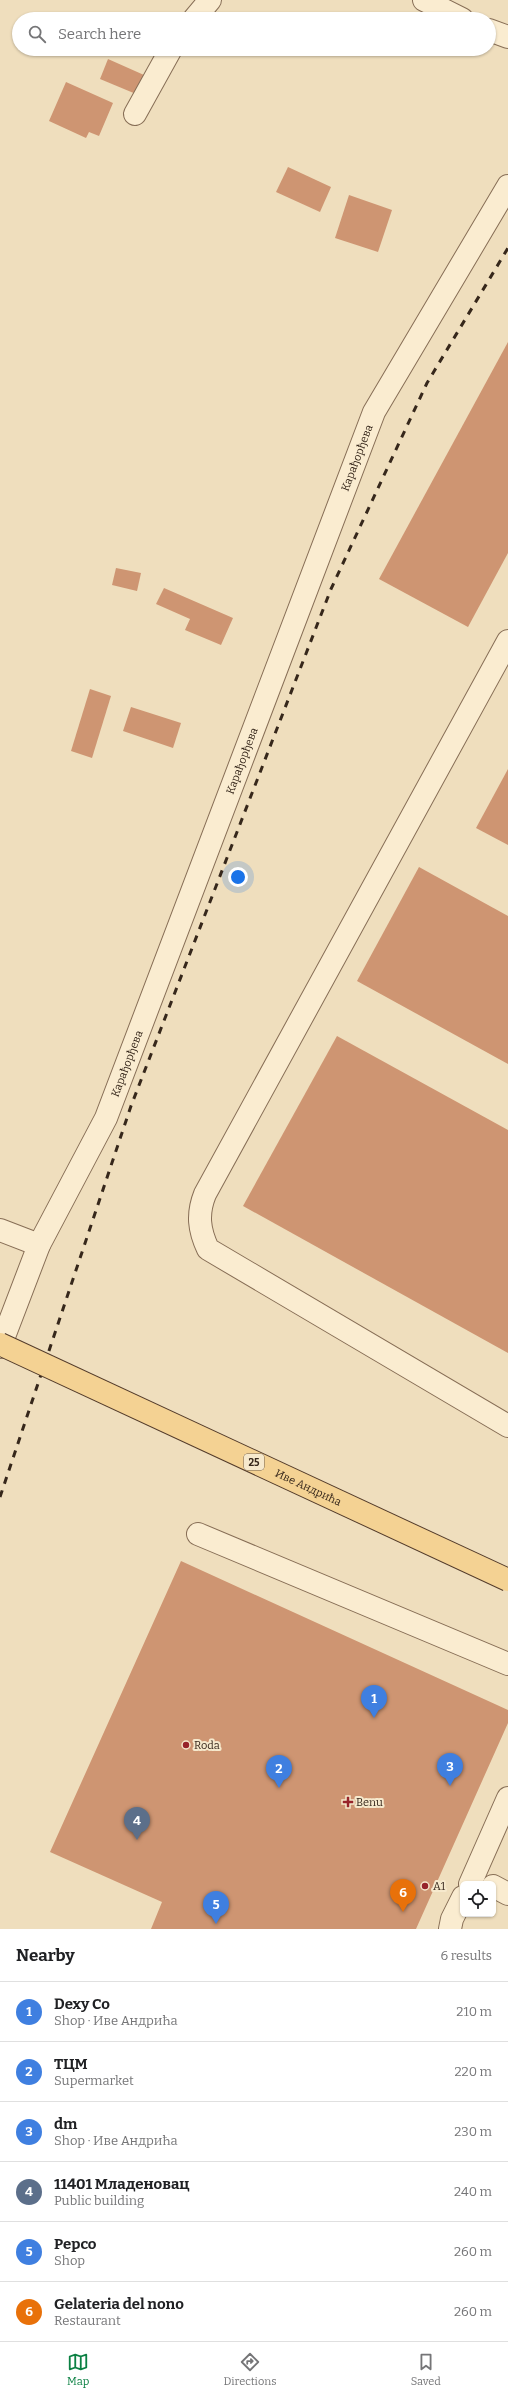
<!DOCTYPE html>
<html lang="en">
<head>
<meta charset="utf-8">
<style>
  body { margin:0; font-family:Bitter,serif; background:#f2f2f2; color:#202124 }
  .controls { position:absolute; right:12px; bottom:12px; display:grid; overflow:hidden; border-radius:6px; box-shadow:0 1px 3px #0004 }
  .controls button { width:36px; height:36px; display:grid; place-items:center; padding:0; border:0; border-bottom:1px solid #e0e0e0; background:#fff; color:#202124; font:20px sans-serif }
  .you { position:absolute; left:238px; top:877px; width:14px; height:14px; margin:-10px; border:3px solid #fff; border-radius:50%; background:#1a73e8; box-shadow:0 0 0 6px #1a73e833 }
  .badge { display:grid; place-items:center; width:26px; height:26px; border-radius:50%; background:#0b8043; color:#fff; font-size:13px; font-weight:700 }
  .pin { position:absolute; translate:-50% -33px; filter:drop-shadow(0 1px 2px #0008) }
  .pin::after { content:''; position:absolute; top:21px; width:14px; height:12px; background:inherit; clip-path:polygon(0 0,100% 0,50% 100%) }
  .list { margin:0; padding:0; list-style:none }
  h2 { display:flex; justify-content:space-between; align-items:center; height:52px; margin:0; padding:0 16px; font-size:17px }
  h2 small { font-size:13px; font-weight:400; color:#757577 }
  .list li { display:grid; grid-template-columns:26px 1fr auto; gap:12px; align-items:center; box-sizing:border-box; height:60px; padding:0 16px; border-top:1px solid #e0e0e0 }
  .list b { display:block; font-size:15px; white-space:nowrap }
  .list p { margin:0; font-size:13px; white-space:nowrap; color:#757577 }
  .list em { font-size:13px; font-style:normal; color:#757577 }
  .icon { flex:none; width:22px; height:22px; fill:none; stroke:currentColor; stroke-width:2; stroke-linecap:round; stroke-linejoin:round }
  .map { position:relative; flex:none; width:508px; height:1929px; overflow:hidden }
  .search { position:absolute; background:#fff; box-shadow:0 1px 3px #0004; left:12px; right:12px; top:12px; height:44px; display:flex; align-items:center; gap:10px; box-sizing:border-box; padding:0 14px; border-radius:22px; color:#757577; font-size:15px }
  .sheet { height:412px; background:#fff }
  nav { display:flex; justify-content:space-around; align-items:center; box-sizing:border-box; height:56px; border-top:1px solid #e0e0e0; background:#fff; font-size:11px; color:#757577 }
  nav a { display:grid; justify-items:center; gap:2px }
  nav .on { color:#0b8043 }
  .map>svg:first-child { display:block }
</style>
</head>
<body>
<div class="map">
<svg width="508" height="1929" viewBox="0 0 508 1929">
  <rect width="100%" height="100%" fill="#efdebd"/>
  <g fill="#ce9572">
    <path d="M108 59 144 75 136 94 100 79Z"/>
    <path d="M66 82 113 103 99 136 89 132 86 138 49 121Z"/>
    <path d="M288 167 331 187 320 212 276 192Z"/>
    <path d="M349 195 392 210 378 252 335 238Z"/>
    <path d="M508 342V553L468 627 379 579Z"/>
    <path d="M116 568 141 573 137 591 112 585Z"/>
    <path d="M164 588 233 618 221 645 185 630 190 619 156 604Z"/>
    <path d="M90 689 111 696 92 758 71 751Z"/>
    <path d="M131 707 181 723 173 748 123 731Z"/>
    <path d="M508 769V845L476 828Z"/>
    <path d="M419 867 508 916V1064L357 981Z"/>
    <path d="M337 1036 508 1130V1353L243 1206Z"/>
    <path d="M181 1561 508 1710V1723L416 1929H151L162 1902 50 1852Z"/>
  </g>
  <g fill="none" stroke-linecap="round" stroke-linejoin="round">
    <g stroke="#876e56" stroke-width="24">
      <g id="minor">
        <path d="M424 0 462 19"/>
        <path d="M194 19 210 0"/>
        <path d="M489 30 508 37"/>
        <path d="M135 114 171 49"/>
        <path d="M508 641 205 1194C197 1214 199 1230 208 1249L508 1426"/>
        <path d="M0 1230 39 1245"/>
        <path id="s1" d="M0 1347 39 1245 106 1118 374 412 508 186"/>
        <path d="M198 1534 508 1664"/>
        <path d="M470 1884 508 1798"/>
        <path d="M493 1886 508 1894"/>
        <path d="M450 1929 452 1919 463 1897"/>
      </g>
    </g>
    <use href="#minor" stroke="#faecd0" stroke-width="22"/>
    <path stroke="#36271b" stroke-width="3" stroke-dasharray="7 7" stroke-linecap="butt" d="M0 1497 131 1106 331 589 427 383 508 248"/>
    <g stroke="#543c2b" stroke-width="24" stroke-linecap="butt">
      <g id="major-bridge">
        <path id="s2" d="M0 1344 508 1580"/>
      </g>
    </g>
    <use href="#major-bridge" stroke="#f4d293" stroke-width="22"/>
  </g>
  <g fill="#97242a" stroke="#f6e9cd" stroke-width="1.5">
    <circle cx="186" cy="1745" r="4"/>
    <path d="M346 1796h4v4h4v4h-4v4h-4v-4h-4v-4h4z"/>
    <circle cx="425" cy="1886" r="4"/>
  </g>
  <g text-anchor="middle" stroke-width="4" stroke-linejoin="round" paint-order="stroke">
    <rect fill="#f6e9cd" stroke="#706150" stroke-width="1" x="244" y="1454" width="20" height="16" rx="3"/>
    <g font-size="10" font-weight="bold" fill="#36271b">
      <text x="254" y="1466">25</text>
    </g>
    <g font-size="11" fill="#36271b" stroke="#f6e9cd">
      <text dy="4" stroke="none"><textPath href="#s1" startOffset="959">Карађорђева</textPath></text>
      <text dy="4" stroke="none"><textPath href="#s1" startOffset="635">Карађорђева</textPath></text>
      <text dy="4" stroke="none"><textPath href="#s1" startOffset="311">Карађорђева</textPath></text>
      <text dy="4" stroke="none"><textPath href="#s2" startOffset="340">Иве Андрића</textPath></text>
    </g>
    <g font-size="11" fill="#36271b" stroke="#f6e9cd" text-anchor="start">
      <text x="194" y="1749">Roda</text>
      <text x="356" y="1806">Benu</text>
      <text x="433" y="1890">A1</text>
    </g>
  </g>
</svg>
<div class="controls">
<button><svg class="icon" aria-label="locate" viewBox="0 0 24 24"><circle cx="12" cy="12" r="6"/><path d="M12 2v4M12 18v4M2 12h4M18 12h4"/></svg></button>
</div>
<div class="you"></div>
<div class="pin badge" style="left:374px;top:1718px;background:#3f7fe0">1</div>
<div class="pin badge" style="left:279px;top:1788px;background:#3f7fe0">2</div>
<div class="pin badge" style="left:450px;top:1786px;background:#3f7fe0">3</div>
<div class="pin badge" style="left:137px;top:1840px;background:#5c6f8a">4</div>
<div class="pin badge" style="left:216px;top:1924px;background:#3f7fe0">5</div>
<div class="pin badge" style="left:403px;top:1912px;background:#e8710a">6</div>
<div class="search"><svg class="icon" aria-label="search" viewBox="0 0 24 24"><circle cx="10" cy="10" r="6"/><path d="M15 15l6 6"/></svg>Search here</div>
</div>
<section class="sheet">
<h2>Nearby<small>6 results</small></h2>
<ul class="list">
<li><span class="badge" style="background:#3f7fe0">1</span><div><b>Dexy Co</b><p>Shop · Иве Андрића</p></div><em>210 m</em></li>
<li><span class="badge" style="background:#3f7fe0">2</span><div><b>ТЦМ</b><p>Supermarket</p></div><em>220 m</em></li>
<li><span class="badge" style="background:#3f7fe0">3</span><div><b>dm</b><p>Shop · Иве Андрића</p></div><em>230 m</em></li>
<li><span class="badge" style="background:#5c6f8a">4</span><div><b>11401 Младеновац</b><p>Public building</p></div><em>240 m</em></li>
<li><span class="badge" style="background:#3f7fe0">5</span><div><b>Pepco</b><p>Shop</p></div><em>260 m</em></li>
<li><span class="badge" style="background:#e8710a">6</span><div><b>Gelateria del nono</b><p>Restaurant</p></div><em>260 m</em></li>
</ul>
</section>
<nav>
<a class="on"><svg class="icon" aria-label="map" viewBox="0 0 24 24"><path d="M3 6l6-2 6 2 6-2v14l-6 2-6-2-6 2zM9 4v14M15 6v14"/></svg>Map</a>
<a><svg class="icon" aria-label="directions" viewBox="0 0 24 24"><path d="M12 3l9 9-9 9-9-9zM9 14v-3h6M13 9l2 2-2 2"/></svg>Directions</a>
<a><svg class="icon" aria-label="saved" viewBox="0 0 24 24"><path d="M7 4h10v16l-5-4-5 4z"/></svg>Saved</a>
</nav>
</body>
</html>
